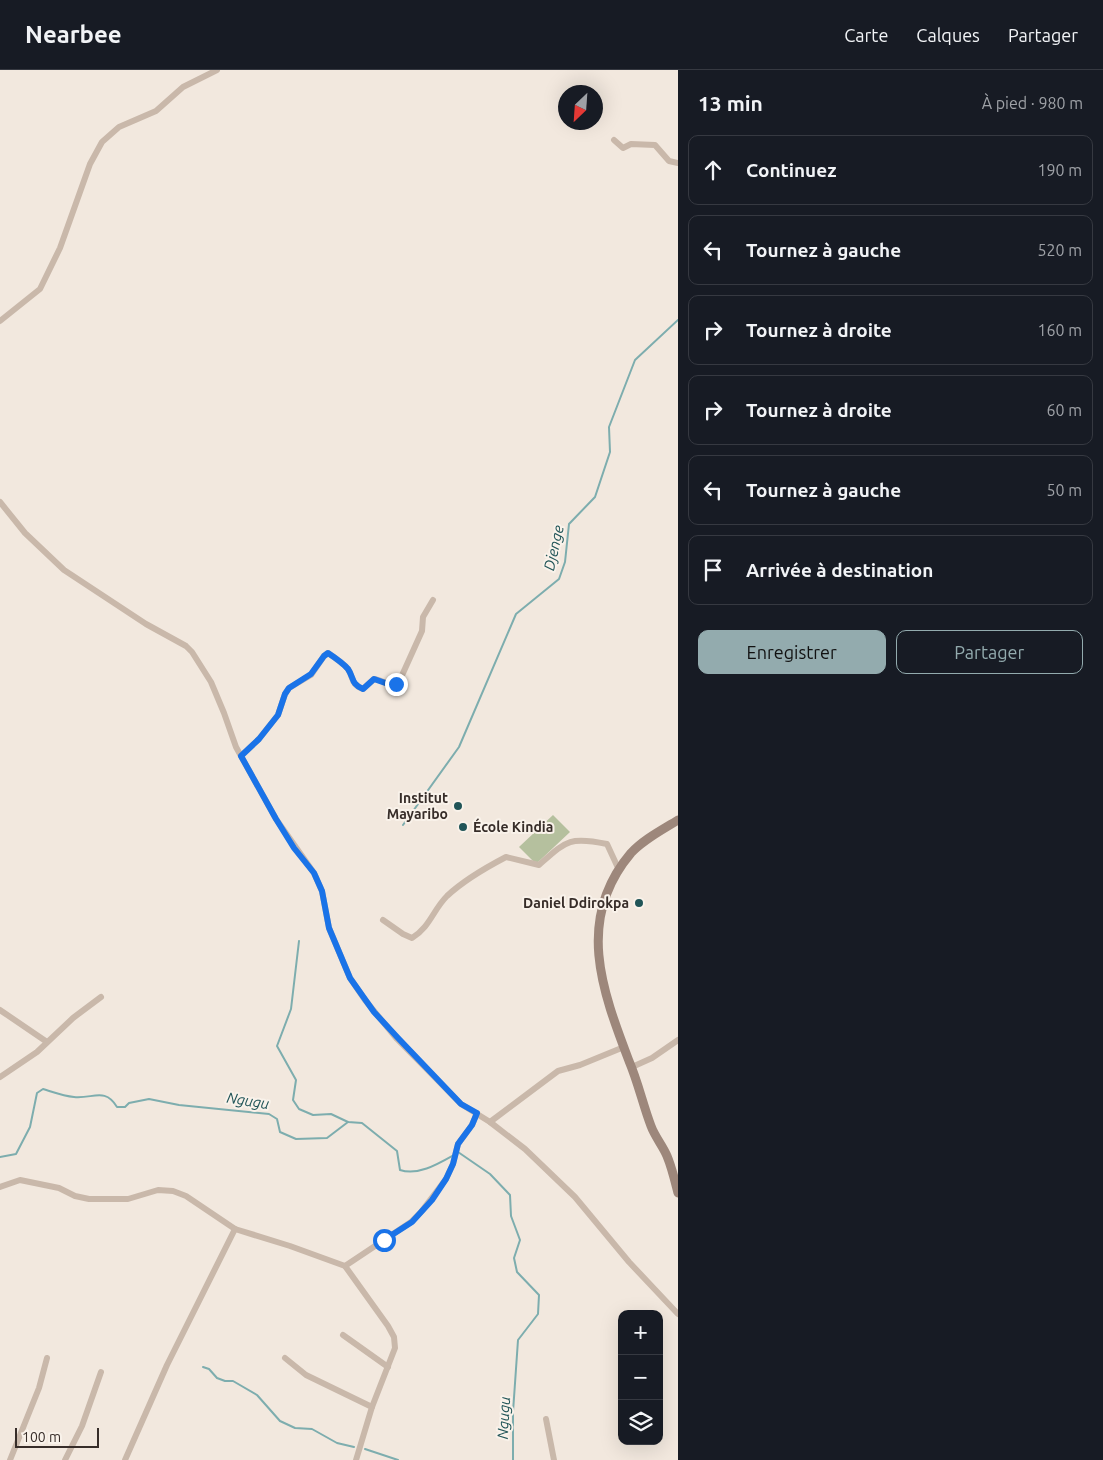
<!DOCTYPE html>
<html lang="fr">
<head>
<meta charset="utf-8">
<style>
  body { margin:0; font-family:Ubuntu,sans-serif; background:#20242c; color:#f1f3f6 }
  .controls { position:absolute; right:15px; bottom:15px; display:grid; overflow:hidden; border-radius:10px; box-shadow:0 5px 20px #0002 }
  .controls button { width:45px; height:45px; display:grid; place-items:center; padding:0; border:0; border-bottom:1px solid #363941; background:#171b24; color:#f1f3f6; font:25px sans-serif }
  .compass { position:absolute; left:558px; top:15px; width:45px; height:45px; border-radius:50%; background:#171b24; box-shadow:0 5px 20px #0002; rotate:205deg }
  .scale { position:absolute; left:15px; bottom:12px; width:84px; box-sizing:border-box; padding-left:5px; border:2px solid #372d29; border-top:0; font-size:14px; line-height:18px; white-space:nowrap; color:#372d29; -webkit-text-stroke:4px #f9f2ea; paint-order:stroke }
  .stop { position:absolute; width:15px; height:15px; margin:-11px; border:4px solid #1a73e8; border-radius:50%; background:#fff }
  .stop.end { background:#1a73e8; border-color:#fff; box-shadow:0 1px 5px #0008 }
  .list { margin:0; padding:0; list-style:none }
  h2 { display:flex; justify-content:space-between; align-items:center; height:65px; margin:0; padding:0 20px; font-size:21px }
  h2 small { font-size:16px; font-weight:400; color:#9ea1a6 }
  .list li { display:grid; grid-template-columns:32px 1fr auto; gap:15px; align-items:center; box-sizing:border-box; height:70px; margin:0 10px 10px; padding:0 10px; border:1px solid #363941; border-radius:10px }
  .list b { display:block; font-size:19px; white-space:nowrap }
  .list em { font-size:16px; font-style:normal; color:#9ea1a6 }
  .actions { display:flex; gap:10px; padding:15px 20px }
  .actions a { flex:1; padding:11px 0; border:1px solid #93abae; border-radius:10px; text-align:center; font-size:18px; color:#93abae }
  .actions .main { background:#93abae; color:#111 }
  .icon { flex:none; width:28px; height:28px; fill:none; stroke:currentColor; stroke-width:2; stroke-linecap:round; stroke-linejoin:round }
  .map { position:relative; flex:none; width:678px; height:1390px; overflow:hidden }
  header { display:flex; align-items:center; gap:30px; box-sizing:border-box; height:70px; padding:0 25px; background:#171b24; border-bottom:1px solid #363941 }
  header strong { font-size:24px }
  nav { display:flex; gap:28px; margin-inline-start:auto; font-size:18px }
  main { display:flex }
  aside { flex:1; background:#171b24 }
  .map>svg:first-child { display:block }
</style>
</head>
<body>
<header>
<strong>Nearbee</strong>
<nav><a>Carte</a><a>Calques</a><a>Partager</a></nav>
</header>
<main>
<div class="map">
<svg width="678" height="1390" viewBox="0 0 678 1390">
  <rect width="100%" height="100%" fill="#f2e8de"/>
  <path fill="#b5c09e" d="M553 745 570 762 536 794 519 777Z"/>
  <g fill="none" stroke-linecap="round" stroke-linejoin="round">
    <g stroke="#7dadae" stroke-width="2">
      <path d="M403 755 459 677 516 544 559 509 565 492 569 454 595 427 610 382 609 357 635 290 678 250"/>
      <path d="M299 871 291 939 277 976 296 1010 293 1030 299 1039 313 1045 331 1044 348 1052 362 1053 397 1081 400 1100C418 1106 438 1094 454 1085"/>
      <path d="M458 1082 490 1104 510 1125 511 1146 520 1170 514 1188 517 1202 539 1225 538 1244 518 1270 513 1342V1390"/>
      <path d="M0 1087 16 1084 30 1057 37 1023 43 1019C53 1022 64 1026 74 1027 93 1029 105 1017 117 1037H125L129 1033 149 1029 179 1035 269 1044 277 1049 280 1062 296 1069 327 1068 348 1052"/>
      <path d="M203 1297 209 1299 217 1308 225 1311H233L257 1325 280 1351 295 1358 312 1359 337 1373 354 1377"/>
      <path d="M365 1379 398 1390"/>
    </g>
    <g stroke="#c9b8aa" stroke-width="6">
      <path d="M614 70 623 78 631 74 655 75 669 91 678 93"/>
      <path d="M0 251 40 219 60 178 90 94 102 72 119 57 156 41 183 17 217 0"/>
      <path d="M0 432 25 463 64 500 146 554 186 576 192 582 211 612 224 643 236 677 276 749 314 803 322 821 329 858 350 908 365 930 397 969 461 1034 490 1052 525 1079 575 1127 629 1192 678 1244"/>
      <path d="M241 686 259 669 278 645 285 624 289 618 311 605 324 586 328 583C334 587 343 593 348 599 354 608 350 614 363 619L374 609C383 610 391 618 399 612L422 561 423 547 433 530"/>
      <path d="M383 850 403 864 412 868C430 857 433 840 447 826 464 810 485 798 506 787L539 795C566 771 569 766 607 774L619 800"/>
      <path d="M0 940 47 972"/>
      <path d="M632 997 652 988 678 970"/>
      <path d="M0 1007 37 982 73 948 101 927"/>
      <path d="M490 1052 558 1001 580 995 624 977"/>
      <path d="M0 1117 20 1110 59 1118 75 1126 89 1129H128L158 1120 173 1121 186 1126 235 1159 290 1176 345 1196 388 1256 394 1267 395 1278 372 1337 356 1390"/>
      <path d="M345 1196 411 1152 421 1142 446 1109 453 1094 458 1074 472 1055 477 1043"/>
      <path d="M343 1265 388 1297"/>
      <path d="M285 1288 306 1305 372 1337"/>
      <path d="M546 1349 554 1390"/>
      <path d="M10 1390 39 1318 47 1288"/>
      <path d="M65 1390 82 1356 101 1302"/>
      <path d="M125 1390 167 1295 235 1159"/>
    </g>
    <path stroke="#9d877b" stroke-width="9" d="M678 750C662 760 644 769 631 783 575 849 602 920 629 991 638 1012 643 1035 651 1056 655 1067 663 1076 667 1086 672 1098 675 1111 678 1123"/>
  </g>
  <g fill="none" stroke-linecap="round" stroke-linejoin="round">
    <path stroke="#1a73e8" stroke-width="6" d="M384 1170 412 1152 432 1130 446 1109 453 1094 458 1074 472 1055 477 1043 461 1034 398 968 374 942 350 908 329 858 322 821 314 803 294 778 276 749 241 686 259 669 278 645 285 624 289 618 311 604 324 586 328 583C334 587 343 593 348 599 354 608 351 614 363 619L374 609 391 615 396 614"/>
  </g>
  <g fill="#205457" stroke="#f9f2ea" stroke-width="2">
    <circle cx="458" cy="736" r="5"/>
    <circle cx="463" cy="757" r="5"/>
    <circle cx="639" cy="833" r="5"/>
  </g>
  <g text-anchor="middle" stroke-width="4" stroke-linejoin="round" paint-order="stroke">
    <g font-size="14" font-weight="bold" fill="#372d29" stroke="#f9f2ea" text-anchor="end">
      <text x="448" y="733">Institut<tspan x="448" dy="16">Mayaribo</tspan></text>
      <text x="473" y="762" text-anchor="start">École Kindia</text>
      <text x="629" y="838">Daniel Ddirokpa</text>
    </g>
    <g font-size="15" font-style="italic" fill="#205457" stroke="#f9f2ea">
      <text transform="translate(554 478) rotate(-77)" y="5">Djenge</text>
      <text transform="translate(248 1031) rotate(9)" y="5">Ngugu</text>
      <text transform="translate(504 1348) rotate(-87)" y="5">Ngugu</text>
    </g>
  </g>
</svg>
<div class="controls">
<button>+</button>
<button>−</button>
<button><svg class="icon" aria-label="layers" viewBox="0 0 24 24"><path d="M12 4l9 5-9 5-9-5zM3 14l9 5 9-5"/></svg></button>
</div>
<svg class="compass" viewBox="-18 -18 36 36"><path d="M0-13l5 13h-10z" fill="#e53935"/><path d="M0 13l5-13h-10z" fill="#9ea1a6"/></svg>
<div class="scale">100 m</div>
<div class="stop" style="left:384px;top:1170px"></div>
<div class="stop end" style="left:396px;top:614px"></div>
</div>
<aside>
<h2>13 min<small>À pied · 980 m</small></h2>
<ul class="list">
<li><svg class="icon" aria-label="ahead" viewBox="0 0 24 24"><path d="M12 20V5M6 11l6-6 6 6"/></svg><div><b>Continuez</b></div><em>190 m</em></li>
<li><svg class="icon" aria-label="left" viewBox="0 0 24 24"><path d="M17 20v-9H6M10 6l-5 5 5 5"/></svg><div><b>Tournez à gauche</b></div><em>520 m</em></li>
<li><svg class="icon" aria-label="right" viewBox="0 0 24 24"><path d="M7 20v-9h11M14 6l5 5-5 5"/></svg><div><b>Tournez à droite</b></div><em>160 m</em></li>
<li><svg class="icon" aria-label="right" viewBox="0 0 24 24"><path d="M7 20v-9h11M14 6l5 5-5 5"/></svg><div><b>Tournez à droite</b></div><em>60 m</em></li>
<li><svg class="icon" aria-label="left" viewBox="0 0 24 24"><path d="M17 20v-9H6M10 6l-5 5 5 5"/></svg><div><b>Tournez à gauche</b></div><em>50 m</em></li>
<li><svg class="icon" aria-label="arrive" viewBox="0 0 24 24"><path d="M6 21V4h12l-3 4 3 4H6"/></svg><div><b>Arrivée à destination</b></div></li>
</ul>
<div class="actions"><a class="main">Enregistrer</a><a>Partager</a></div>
</aside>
</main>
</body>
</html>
